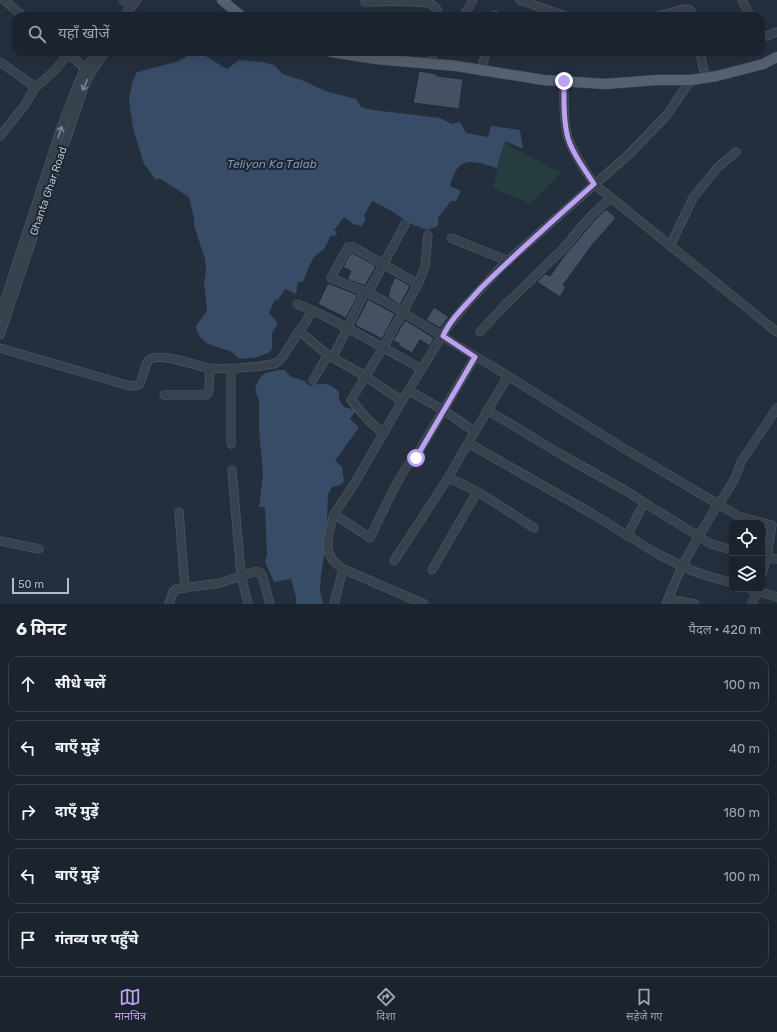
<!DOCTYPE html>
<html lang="hi">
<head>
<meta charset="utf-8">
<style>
  body { margin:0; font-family:Rubik,"Noto Sans Devanagari",sans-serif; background:#242b36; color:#f1f3f6 }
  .controls { position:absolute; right:12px; bottom:12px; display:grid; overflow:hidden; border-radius:8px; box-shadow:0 4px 16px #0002 }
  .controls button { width:36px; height:36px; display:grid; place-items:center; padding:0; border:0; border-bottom:1px solid #39404a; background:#1b232e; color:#f1f3f6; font:20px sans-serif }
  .scale { position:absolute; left:12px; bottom:10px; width:57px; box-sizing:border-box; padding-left:4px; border:2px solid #b4bcc9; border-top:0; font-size:11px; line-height:14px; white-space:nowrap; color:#b4bcc9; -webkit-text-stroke:3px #1d2633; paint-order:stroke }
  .stop { position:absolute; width:12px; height:12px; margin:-9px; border:3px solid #bca0f2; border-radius:50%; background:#fff }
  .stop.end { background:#bca0f2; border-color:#fff; box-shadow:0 1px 4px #0008 }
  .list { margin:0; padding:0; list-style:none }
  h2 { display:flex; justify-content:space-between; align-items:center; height:52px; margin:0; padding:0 16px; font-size:17px }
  h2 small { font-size:13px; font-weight:400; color:#a0a4aa }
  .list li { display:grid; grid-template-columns:26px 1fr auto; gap:12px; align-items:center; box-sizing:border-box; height:56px; margin:0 8px 8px; padding:0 8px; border:1px solid #39404a; border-radius:12px }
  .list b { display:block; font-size:15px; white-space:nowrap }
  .list em { font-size:13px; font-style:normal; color:#a0a4aa }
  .icon { flex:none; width:22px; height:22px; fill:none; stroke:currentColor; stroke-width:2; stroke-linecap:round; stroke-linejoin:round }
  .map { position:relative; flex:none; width:777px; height:604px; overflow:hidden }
  .search { position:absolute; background:#1b232e; box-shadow:0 4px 16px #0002; left:12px; right:12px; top:12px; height:44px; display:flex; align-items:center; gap:10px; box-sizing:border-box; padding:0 14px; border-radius:12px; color:#a0a4aa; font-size:15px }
  .sheet { height:372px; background:#1b232e }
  nav { display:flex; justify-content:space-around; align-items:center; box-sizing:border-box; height:56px; border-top:1px solid #39404a; background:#1b232e; font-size:11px; color:#a0a4aa }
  nav a { display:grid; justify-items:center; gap:2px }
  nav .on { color:#bca0f2 }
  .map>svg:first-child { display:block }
</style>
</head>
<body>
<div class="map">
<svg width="777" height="604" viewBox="0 0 777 604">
  <rect width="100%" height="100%" fill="#242f3e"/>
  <path fill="#263c3f" d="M504 143 561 173 531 204 493 188Z"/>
  <g fill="#394c67">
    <path d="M194 52H199L227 69 239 60 262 62 274 65 283 74 307 82 325 91 356 99 361 107 373 110 440 118 452 124 460 122 466 133 488 137 491 126 520 130 523 149 505 141 497 168C472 161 458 154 450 186L461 191 456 201H451L438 218V226L427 230 409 223 390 210 372 201 364 216 366 218 362 226 353 224 344 217 334 230 337 232 335 236 331 235 324 249 315 256 311 262 303 282H298L296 294 285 289 278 300 275 299 269 313 278 323 272 333V348L270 352 258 357 240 359C237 357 233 352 230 351 215 346 199 345 196 326L207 311 204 282 206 270 205 259 194 225V218L189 197 159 178 156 180 144 164 133 128 129 99 132 84 137 72 179 61Z"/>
    <path d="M280 370H285C290 378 293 377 302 380 305 381 307 384 310 386 322 382 330 383 339 392V400L344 407 356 410 350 419 359 427 335 461 342 467 344 481 340 485 332 487 328 495 326 545 321 575 320 591 323 604H296V597L291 579 274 582 265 562 267 554 265 507H259L263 474 259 429V401L255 389C261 373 263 373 280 370Z"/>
  </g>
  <g fill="#455162" stroke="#1f2835">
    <path d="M419 71 437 74V76L463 79 459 109 413 103Z"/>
    <path d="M606 209 616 218 593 244 563 285 566 287 560 297 537 282 545 274 550 276 565 255 594 221Z"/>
    <path d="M351 252 376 266 365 286 347 279 351 271 343 267Z"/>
    <path d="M395 277 410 286 400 305 388 297 390 288Z"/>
    <path d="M328 283 358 295 346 318 318 304Z"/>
    <path d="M368 299 395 314 382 339 355 325Z"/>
    <path d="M434 307 449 317 440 328 426 320Z"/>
    <path d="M405 320 434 338 430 346 420 340 412 353 398 345 399 343 393 341Z"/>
  </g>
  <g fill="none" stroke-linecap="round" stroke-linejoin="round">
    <g stroke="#565f6c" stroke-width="9">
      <g id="minor">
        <path d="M4 0 23 16"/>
        <path d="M123 0 131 6"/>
        <path d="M520 0 565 16"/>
        <path d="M742 0 750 16"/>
        <path d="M365 2C381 2 417 0 430 4 436 6 438 10 439 16"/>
        <path d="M124 16 137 0"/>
        <path d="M464 16 473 0"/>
        <path d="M495 16V15"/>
        <path d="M658 16 683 9 690 10 693 16"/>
        <path d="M761 34 767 36 777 32"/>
        <path d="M66 52 85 68"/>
        <path d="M700 52 705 77"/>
        <path d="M0 62 31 84 34 89 25 105 0 136"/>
        <path d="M430 64 434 52"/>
        <path d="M481 71 486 52"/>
        <path d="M564 81C564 98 563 117 567 134 571 150 585 170 594 184L777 332"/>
        <path d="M34 89 55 70 68 54"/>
        <path d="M451 238 508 261"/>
        <path d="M670 246 693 198 718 167 736 152"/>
        <path d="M418 284 425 267 428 235"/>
        <path d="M368 293 405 224"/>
        <path d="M297 304C326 315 353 331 380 346 394 354 408 360 421 369"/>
        <path d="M0 315 61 128 77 86 85 68 97 52"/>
        <path d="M299 331 306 322 312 310"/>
        <path d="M480 332 504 306 562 250 590 217 610 198"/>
        <path d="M0 335 83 90 89 76 105 52"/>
        <path d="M0 348 130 386 139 385C144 378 143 367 149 360 159 351 196 366 208 368 218 370 271 367 278 362 283 358 295 337 299 331L328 355 365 376 402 401 353 486 334 514 370 538C377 524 404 463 415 458L475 357"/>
        <path d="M333 357 365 292"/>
        <path d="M231 368V444"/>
        <path d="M508 376 468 443 591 513 656 553 682 566 699 536 718 504 725 495 735 478 741 462 777 408"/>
        <path d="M313 380 328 355"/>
        <path d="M408 390 443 410 474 431"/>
        <path d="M164 395H206L208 393 209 390 210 369"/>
        <path d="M402 401 445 331 464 307 504 264 627 156 666 116 691 80"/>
        <path d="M487 410 562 455 628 492 651 507 711 544 732 550"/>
        <path d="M383 433 368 420 351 400 383 348 418 284 353 247H348L331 278 368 293 384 301 508 376 620 446 738 516 772 525 767 558 777 559"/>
        <path d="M468 443 448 478C479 490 506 510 534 528"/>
        <path d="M232 470 241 575 248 604"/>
        <path d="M179 512 185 588"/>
        <path d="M334 514C328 537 320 554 343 569L424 604"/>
        <path d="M627 536 644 503"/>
        <path d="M0 541 39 549"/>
        <path d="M762 557 767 558 762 574"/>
        <path d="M394 561 448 478"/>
        <path d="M432 570 477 492"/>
        <path d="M750 589 777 597"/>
        <path d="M668 599 695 604"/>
        <path d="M169 604 173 592 176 589 220 583 253 572H259L262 575 270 604"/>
        <path d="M334 604 343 569"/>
        <path d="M666 604 682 566 701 574 732 583"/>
        <path d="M752 604 757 589"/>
      </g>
    </g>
    <g stroke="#414a57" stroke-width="11">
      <g id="major">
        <path d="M222 0 241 16"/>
        <path d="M331 52 376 59 457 66 543 80 605 84 657 80H691L717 76 763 64 777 57"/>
      </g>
    </g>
    <use href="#minor" stroke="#38414e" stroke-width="8"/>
    <use href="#major" stroke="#56606e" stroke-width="10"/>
  </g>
  <defs><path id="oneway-shaft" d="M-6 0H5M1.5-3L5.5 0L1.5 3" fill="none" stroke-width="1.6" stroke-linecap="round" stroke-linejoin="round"/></defs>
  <g stroke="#7c8592">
    <use href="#oneway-shaft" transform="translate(85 85) rotate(114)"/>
    <use href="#oneway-shaft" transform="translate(60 132) rotate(-72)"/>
  </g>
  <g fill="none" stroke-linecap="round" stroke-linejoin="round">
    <path stroke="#bca0f2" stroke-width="5" d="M416 458 475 357 443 336C451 318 468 303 481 288 517 252 556 218 594 184 585 170 570 150 567 134 563 117 564 98 564 81"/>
  </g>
  <g text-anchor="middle" stroke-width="4" stroke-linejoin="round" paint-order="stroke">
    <g font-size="11" fill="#b4bcc9" stroke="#1d2633">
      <text transform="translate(48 191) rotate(-71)" y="4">Ghanta Ghar Road</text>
    </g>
    <g font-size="12" font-style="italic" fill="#7c92b1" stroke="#1d2633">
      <text x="272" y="168">Teliyon Ka Talab</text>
    </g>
  </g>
</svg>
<div class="controls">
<button><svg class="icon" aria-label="locate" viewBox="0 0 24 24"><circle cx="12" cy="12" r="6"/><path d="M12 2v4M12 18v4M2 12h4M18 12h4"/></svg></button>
<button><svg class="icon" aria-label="layers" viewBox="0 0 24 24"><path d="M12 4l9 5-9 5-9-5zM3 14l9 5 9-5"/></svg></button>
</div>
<div class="scale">50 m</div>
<div class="stop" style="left:416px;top:458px"></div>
<div class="stop end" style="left:564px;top:81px"></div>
<div class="search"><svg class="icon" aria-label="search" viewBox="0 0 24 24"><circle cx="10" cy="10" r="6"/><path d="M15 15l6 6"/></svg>यहाँ खोजें</div>
</div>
<section class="sheet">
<h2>6 मिनट<small>पैदल · 420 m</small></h2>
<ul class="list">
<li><svg class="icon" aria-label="ahead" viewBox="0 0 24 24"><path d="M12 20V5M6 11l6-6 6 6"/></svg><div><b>सीधे चलें</b></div><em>100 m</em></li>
<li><svg class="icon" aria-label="left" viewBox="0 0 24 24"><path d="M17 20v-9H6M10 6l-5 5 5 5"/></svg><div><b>बाएँ मुड़ें</b></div><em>40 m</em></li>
<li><svg class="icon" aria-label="right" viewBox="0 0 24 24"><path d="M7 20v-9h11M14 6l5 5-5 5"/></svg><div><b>दाएँ मुड़ें</b></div><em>180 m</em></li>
<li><svg class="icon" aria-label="left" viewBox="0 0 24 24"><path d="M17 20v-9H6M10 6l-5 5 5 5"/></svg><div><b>बाएँ मुड़ें</b></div><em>100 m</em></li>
<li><svg class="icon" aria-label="arrive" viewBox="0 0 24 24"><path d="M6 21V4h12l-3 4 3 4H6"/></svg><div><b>गंतव्य पर पहुँचे</b></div></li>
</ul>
</section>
<nav>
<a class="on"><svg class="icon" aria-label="map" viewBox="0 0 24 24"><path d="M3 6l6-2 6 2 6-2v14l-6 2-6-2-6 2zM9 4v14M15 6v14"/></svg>मानचित्र</a>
<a><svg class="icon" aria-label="directions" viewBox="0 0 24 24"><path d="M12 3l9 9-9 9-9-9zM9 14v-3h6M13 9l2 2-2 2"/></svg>दिशा</a>
<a><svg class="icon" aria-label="saved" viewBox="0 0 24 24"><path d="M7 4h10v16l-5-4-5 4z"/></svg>सहेजे गए</a>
</nav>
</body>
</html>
